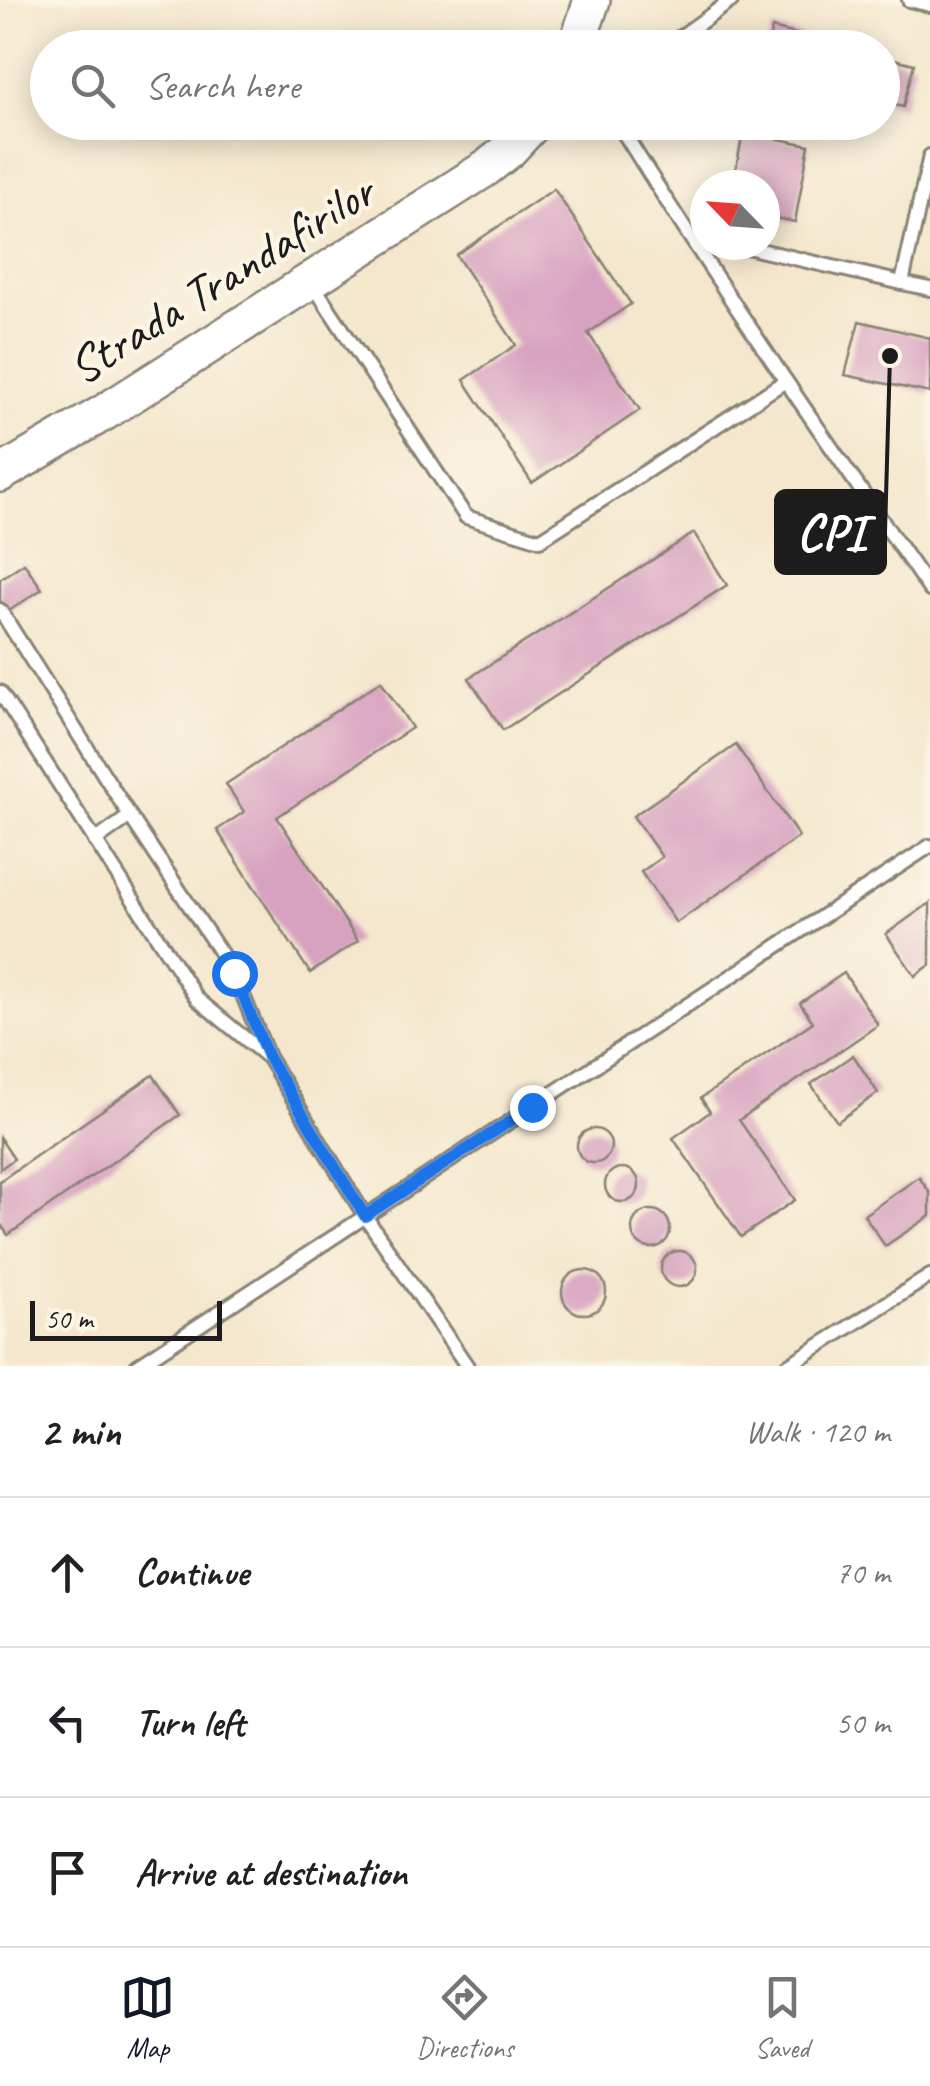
<!DOCTYPE html>
<html lang="en">
<head>
<meta charset="utf-8">
<style>
  body { margin:0; font-family:Caveat,sans-serif; background:#f6f6f6; color:#202124 }
  .compass { position:absolute; left:690px; top:170px; width:90px; height:90px; border-radius:50%; background:#fff; box-shadow:0 5px 25px #0003; rotate:295deg }
  .scale { position:absolute; left:30px; bottom:25px; width:192px; box-sizing:border-box; padding-left:10px; border:5px solid #1c1c1c; border-top:0; font-size:28px; line-height:35px; white-space:nowrap; color:#1c1c1c; -webkit-text-stroke:8px #fcf5e5; paint-order:stroke }
  .stop { position:absolute; width:30px; height:30px; margin:-22px; border:8px solid #1a73e8; border-radius:50%; background:#fff }
  .stop.end { background:#1a73e8; border-color:#fff; box-shadow:0 2px 10px #0008 }
  .list { margin:0; padding:0; list-style:none }
  h2 { display:flex; justify-content:space-between; align-items:center; height:130px; margin:0; padding:0 40px; font-size:42px }
  h2 small { font-size:32px; font-weight:400; color:#757577 }
  .list li { display:grid; grid-template-columns:65px 1fr auto; gap:30px; align-items:center; box-sizing:border-box; height:150px; padding:0 40px; border-top:2px solid #e0e0e0 }
  .list b { display:block; font-size:38px; white-space:nowrap }
  .list em { font-size:32px; font-style:normal; color:#757577 }
  .icon { flex:none; width:55px; height:55px; fill:none; stroke:currentColor; stroke-width:2; stroke-linecap:round; stroke-linejoin:round }
  .map { position:relative; flex:none; width:930px; height:1366px; overflow:hidden }
  .search { position:absolute; background:#fff; box-shadow:0 5px 25px #0003; left:30px; right:30px; top:30px; height:110px; display:flex; align-items:center; gap:25px; box-sizing:border-box; padding:0 35px; border-radius:55px; color:#757577; font-size:38px }
  .sheet { height:580px; background:#fff }
  nav { display:flex; justify-content:space-around; align-items:center; box-sizing:border-box; height:140px; border-top:2px solid #e0e0e0; background:#fff; font-size:28px; color:#757577 }
  nav a { display:grid; justify-items:center; gap:5px }
  nav .on { color:#111827 }
  .map>svg:first-child { display:block }
</style>
</head>
<body>
<div class="map">
<svg width="930" height="1366" viewBox="0 0 930 1366">
  <rect width="100%" height="100%" fill="#fcf5e5"/>
  <filter id="ink" filterUnits="userSpaceOnUse"><feTurbulence type="fractalNoise" baseFrequency=".01" numOctaves="2"/><feDisplacementMap in="SourceGraphic" scale="20" xChannelSelector="R" yChannelSelector="G"/><feConvolveMatrix kernelMatrix="1 2 1 2 8 2 1 2 1" color-interpolation-filters="sRGB"/></filter>
  <filter id="wash" filterUnits="userSpaceOnUse"><feTurbulence type="fractalNoise" baseFrequency=".0048" numOctaves="4" result="noise"/><feDisplacementMap in="SourceGraphic" scale="40" xChannelSelector="R" yChannelSelector="G"/><feGaussianBlur stdDeviation="2.25" result="paint"/><feColorMatrix in="noise" values="0 0 0 0 0 0 0 0 0 0 0 0 0 0 0 0 0 1.4 0 .05"/><feComposite in="paint" operator="in"/></filter>
  <g filter="url(#wash)">
    <rect width="100%" height="100%" fill="#f4e7cd"/>
    <g id="blocks">
      <g fill="#d7a1c0">
        <path d="M772 28 844 46V48H767Z"/>
        <path d="M882 56 914 64 903 107 882 102Z"/>
        <path d="M743 132 809 145 795 222 765 216V185H733Z"/>
        <path d="M554 189 631 304 588 333 640 410 532 483 464 380 516 345 456 255Z"/>
        <path d="M859 321 930 338V393L845 375Z"/>
        <path d="M694 533 727 585 503 730 469 678Z"/>
        <path d="M24 563 42 589 0 617V579Z"/>
        <path d="M381 681 412 728 277 817 358 941 310 973 217 830 244 812 226 784Z"/>
        <path d="M736 745 799 837 676 923 641 872 662 857 633 816Z"/>
        <path d="M930 903V965L915 976 886 934Z"/>
        <path d="M844 973 878 1025 739 1120 795 1200 741 1237 673 1138 710 1112 701 1098 813 1022 800 1003Z"/>
        <path d="M853 1055 878 1093 837 1122 811 1084Z"/>
        <path d="M153 1075 180 1115 8 1235 0 1223V1181Z"/>
        <circle cx="594" cy="1146" r="17"/>
        <path d="M0 1138 14 1159 0 1169Z"/>
        <circle cx="622" cy="1185" r="17"/>
        <path d="M919 1177 930 1193V1216L885 1246 864 1215Z"/>
        <circle cx="651" cy="1229" r="19"/>
        <circle cx="679" cy="1269" r="18"/>
        <circle cx="584" cy="1292" r="22"/>
      </g>
    </g>
  </g>
  <g filter="url(#ink)">
    <use href="#blocks" fill-opacity="0" stroke="#888274" stroke-width="2.5"/>
    <g fill="none" stroke-linecap="round" stroke-linejoin="round">
      <g stroke="#888274" stroke-width="18">
        <g id="service">
          <path d="M909 0 930 5"/>
          <path d="M665 48 732 0"/>
          <path d="M617 122C716 282 823 436 930 590"/>
          <path d="M738 245 902 283 930 156"/>
          <path d="M312 283 466 517 540 540 784 382"/>
          <path d="M902 283 930 289"/>
          <path d="M0 610 130 816 234 973 268 1057 365 1216 467 1366"/>
          <path d="M0 692 197 999 265 1055"/>
          <path d="M95 841 130 816"/>
          <path d="M137 1366 930 846"/>
          <path d="M787 1366 930 1276"/>
        </g>
      </g>
      <g stroke="#888274" stroke-width="40">
        <g id="secondary">
          <path d="M576 48 592 0"/>
          <path d="M0 474 105 412 485 169 508 151 535 122"/>
        </g>
      </g>
      <use href="#service" stroke="#fff" stroke-width="12"/>
      <use href="#secondary" stroke="#fff" stroke-width="35"/>
    </g>
  </g>
  <g fill="none" stroke-linecap="round" stroke-linejoin="round" filter="url(#ink)">
    <path stroke="#1a73e8" stroke-width="12" d="M234 973 268 1057 365 1216 532 1107"/>
  </g>
  <g text-anchor="middle" stroke-width="8" stroke-linejoin="round" paint-order="stroke">
    <g font-size="50" fill="#1c1c1c" stroke="#fcf5e5">
      <text transform="translate(220 278) rotate(-32)" y="18">Strada Trandafirilor</text>
    </g>
  </g>
  <path fill="none" stroke="#1c1c1c" stroke-width="4" d="M890 356L885 532"/>
  <circle fill="#1c1c1c" stroke="#fcf5e5" stroke-width="4" cx="890" cy="356" r="10"/>
  <rect fill="#1c1c1c" stroke="#1c1c1c" stroke-width="4" x="776" y="491" width="109" height="82" rx="10"/>
  <g font-size="52" text-anchor="middle" font-weight="bold" fill="#fff">
    <text x="831" y="550">CPI</text>
  </g>
</svg>
<svg class="compass" viewBox="-18 -18 36 36"><path d="M0-13l5 13h-10z" fill="#e53935"/><path d="M0 13l5-13h-10z" fill="#757577"/></svg>
<div class="scale">50 m</div>
<div class="stop" style="left:234px;top:973px"></div>
<div class="stop end" style="left:532px;top:1107px"></div>
<div class="search"><svg class="icon" aria-label="search" viewBox="0 0 24 24"><circle cx="10" cy="10" r="6"/><path d="M15 15l6 6"/></svg>Search here</div>
</div>
<section class="sheet">
<h2>2 min<small>Walk · 120 m</small></h2>
<ul class="list">
<li><svg class="icon" aria-label="ahead" viewBox="0 0 24 24"><path d="M12 20V5M6 11l6-6 6 6"/></svg><div><b>Continue</b></div><em>70 m</em></li>
<li><svg class="icon" aria-label="left" viewBox="0 0 24 24"><path d="M17 20v-9H6M10 6l-5 5 5 5"/></svg><div><b>Turn left</b></div><em>50 m</em></li>
<li><svg class="icon" aria-label="arrive" viewBox="0 0 24 24"><path d="M6 21V4h12l-3 4 3 4H6"/></svg><div><b>Arrive at destination</b></div></li>
</ul>
</section>
<nav>
<a class="on"><svg class="icon" aria-label="map" viewBox="0 0 24 24"><path d="M3 6l6-2 6 2 6-2v14l-6 2-6-2-6 2zM9 4v14M15 6v14"/></svg>Map</a>
<a><svg class="icon" aria-label="directions" viewBox="0 0 24 24"><path d="M12 3l9 9-9 9-9-9zM9 14v-3h6M13 9l2 2-2 2"/></svg>Directions</a>
<a><svg class="icon" aria-label="saved" viewBox="0 0 24 24"><path d="M7 4h10v16l-5-4-5 4z"/></svg>Saved</a>
</nav>
</body>
</html>
